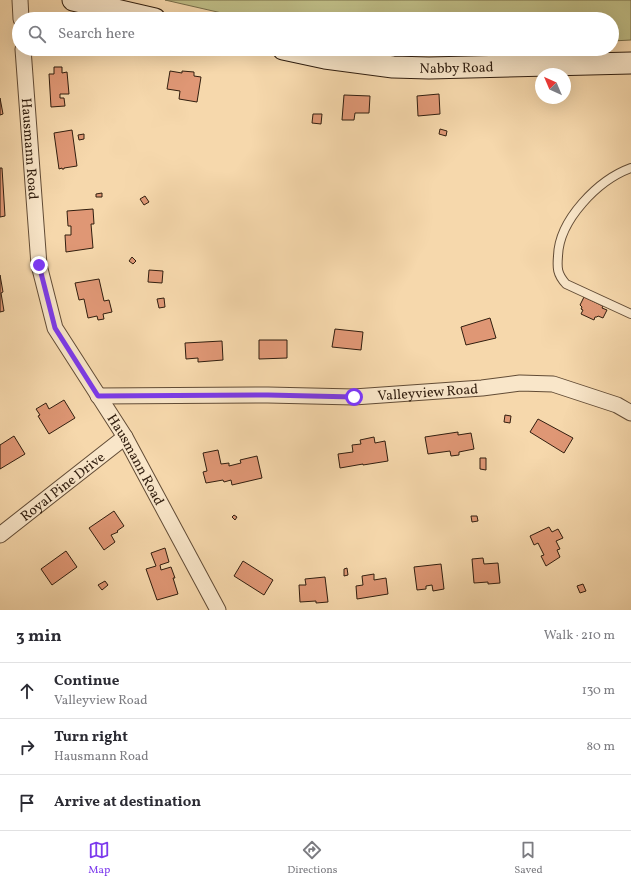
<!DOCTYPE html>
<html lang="en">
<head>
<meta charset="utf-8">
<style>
  body { margin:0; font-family:Vollkorn,serif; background:#f2f2f3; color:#2b2b33 }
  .compass { position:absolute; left:535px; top:68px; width:36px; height:36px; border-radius:50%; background:#fff; box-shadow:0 4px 16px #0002; rotate:316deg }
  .stop { position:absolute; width:12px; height:12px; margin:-9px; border:3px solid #7c3aed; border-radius:50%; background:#fff }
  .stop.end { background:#7c3aed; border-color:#fff; box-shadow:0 1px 4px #0008 }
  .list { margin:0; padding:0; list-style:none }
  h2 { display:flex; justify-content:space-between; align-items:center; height:52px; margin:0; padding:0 16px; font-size:17px }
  h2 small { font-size:13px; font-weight:400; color:#7c7c81 }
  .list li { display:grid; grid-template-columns:26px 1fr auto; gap:12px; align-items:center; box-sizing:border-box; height:56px; padding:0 16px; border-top:1px solid #e1e1e2 }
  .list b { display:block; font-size:15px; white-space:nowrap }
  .list p { margin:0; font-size:13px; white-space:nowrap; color:#7c7c81 }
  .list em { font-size:13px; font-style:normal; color:#7c7c81 }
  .icon { flex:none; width:22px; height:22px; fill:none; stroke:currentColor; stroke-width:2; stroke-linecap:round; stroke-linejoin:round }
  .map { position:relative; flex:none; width:631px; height:610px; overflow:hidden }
  .search { position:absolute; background:#fff; box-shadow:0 4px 16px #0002; left:12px; right:12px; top:12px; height:44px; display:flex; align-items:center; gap:10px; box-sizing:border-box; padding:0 14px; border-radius:22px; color:#7c7c81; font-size:15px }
  .sheet { height:220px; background:#fff }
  nav { display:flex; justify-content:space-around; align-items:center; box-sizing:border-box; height:56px; border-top:1px solid #e1e1e2; background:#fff; font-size:11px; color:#7c7c81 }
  nav a { display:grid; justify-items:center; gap:2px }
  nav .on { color:#7c3aed }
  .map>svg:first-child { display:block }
</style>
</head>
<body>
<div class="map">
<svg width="631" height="610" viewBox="0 0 631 610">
  <rect width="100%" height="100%" fill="#f6d8ac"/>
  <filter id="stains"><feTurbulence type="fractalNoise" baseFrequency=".005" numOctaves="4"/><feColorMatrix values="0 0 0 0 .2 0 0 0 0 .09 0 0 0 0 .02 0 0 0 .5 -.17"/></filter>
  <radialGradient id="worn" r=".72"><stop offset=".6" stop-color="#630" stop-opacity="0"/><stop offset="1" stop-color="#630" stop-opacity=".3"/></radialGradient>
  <path fill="#c0be87" stroke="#786e4b" d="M165 0H631V40L612 41V19H248Z"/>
  <g fill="#df9775" stroke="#311e0f">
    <path d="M54 67H62V73L67 72 69 94H60V98H64L65 106 51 107 49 74H54Z"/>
    <path d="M170 71 182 73V71L194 72V76L201 77 197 102 179 99 180 91 167 89Z"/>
    <path d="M439 94 440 114 418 116 417 96Z"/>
    <path d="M344 95 370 96 369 113H355L354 120H342Z"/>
    <path d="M0 98 3 114 0 115Z"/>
    <path d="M313 114H322L321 124 312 123Z"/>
    <path d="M440 129 447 131 446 136 439 134Z"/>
    <path d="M72 130 77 166 64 168V169H62V168L59 169 54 133Z"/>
    <path d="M84 134V139L79 140 78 135Z"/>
    <path d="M0 168H2L5 216 0 217Z"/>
    <path d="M102 193V197H96V194Z"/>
    <path d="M145 196 149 202 144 205 140 199Z"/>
    <path d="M93 209 94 224H91L93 248 66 252 65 235H71V226H68L67 211Z"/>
    <path d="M132 257 136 261 133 264 129 261Z"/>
    <path d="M149 270 163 271 162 283 148 282Z"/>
    <path d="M0 275 3 292 1 293 4 311 0 312Z"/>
    <path d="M99 279 104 301 109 300 112 312 103 314 104 319 98 320 97 316 88 318 84 299 79 300 75 283Z"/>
    <path d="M584 297 603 306 602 308 607 310 603 318 598 316 597 317H595L594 320 581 314 583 310 581 309 582 307 580 305Z"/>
    <path d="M164 298 165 307 159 308 157 299Z"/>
    <path d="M490 318 496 338 466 345 461 327Z"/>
    <path d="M335 329 363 332 361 350 332 347Z"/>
    <path d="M259 340H287V358L259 359Z"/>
    <path d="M222 341 223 360 198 362V358L186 359 185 343Z"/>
    <path d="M64 400 75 418 49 434 38 416 40 415 36 409 46 403 49 409Z"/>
    <path d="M505 415 511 416 510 423 504 422Z"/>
    <path d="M538 419 573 438 564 453 530 432Z"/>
    <path d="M458 432V435L471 433 474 449 459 452V455L451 456 450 451 428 454 425 437Z"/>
    <path d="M14 436 25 454 0 469V445Z"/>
    <path d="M374 437 375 443 385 441 388 461 363 465V464L340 468 338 454 353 452 352 445 361 444 360 440Z"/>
    <path d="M218 450 221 464 229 463V466L241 463 240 460 257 456 262 478 232 485 231 480 224 482 223 480 206 483 203 472 207 471 203 453Z"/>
    <path d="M480 458H486V470L480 469Z"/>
    <path d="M114 511 124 526 117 531 118 532 111 535 115 542 104 550 89 528Z"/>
    <path d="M234 515 237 517 235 520 232 517Z"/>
    <path d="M471 516H477L478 521 472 522Z"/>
    <path d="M549 527 552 532 558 529 563 538 556 541 560 549 557 550 560 557 546 566 541 556 544 555 538 543 534 545 530 536Z"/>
    <path d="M165 548 169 562 160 565 161 570 171 567 175 578H173L178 594 157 600 146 569 156 566 151 553Z"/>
    <path d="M66 551 77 567 52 585 41 569Z"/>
    <path d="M483 558 484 564 498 563 500 583 488 584V582L474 583 472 559Z"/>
    <path d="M243 561 273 580 264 595 234 576Z"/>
    <path d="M441 564 444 589 433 591 432 585 426 586V589L417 590 414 567Z"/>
    <path d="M347 568 348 575 344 576V569Z"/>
    <path d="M374 574V580L386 578 388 594 357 599 356 586 363 585 362 576Z"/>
    <path d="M325 577 328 602 316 603V601L300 602 299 585H306L305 579Z"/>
    <path d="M105 581 108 585 102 590 98 585Z"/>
    <path d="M583 584 586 591 580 593 577 586Z"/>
  </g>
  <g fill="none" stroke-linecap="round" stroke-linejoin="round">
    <g stroke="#624c36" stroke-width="10">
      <path id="service" d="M631 168C598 180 559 220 558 256 557 268 557 274 566 284L631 314"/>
    </g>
    <g stroke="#624c36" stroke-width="17">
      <g id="minor">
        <path d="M20 0 21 19"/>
        <path id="s1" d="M23 49 39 265 55 328 125 437 218 610"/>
        <path id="s2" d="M98 396 268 395 354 397 482 388 520 383 553 384 617 405 631 413"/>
        <path id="s3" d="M0 535 125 437"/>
      </g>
    </g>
    <g stroke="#311e0f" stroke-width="23">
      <g id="secondary">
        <path d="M73 0 155 19"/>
        <path id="s4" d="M283 49 325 58 393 67 429 68 631 63"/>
      </g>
    </g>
    <use href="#service" stroke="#f9e6c9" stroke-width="8"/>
    <use href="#minor" stroke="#f9e6c9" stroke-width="15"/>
    <use href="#secondary" stroke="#f9e6c9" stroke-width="21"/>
  </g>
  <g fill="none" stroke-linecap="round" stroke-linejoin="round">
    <path stroke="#7c3aed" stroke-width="5" d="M39 265 55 328 98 396 268 395 354 397"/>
  </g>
  <g text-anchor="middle" stroke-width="3.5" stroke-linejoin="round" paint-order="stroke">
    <g font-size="14" fill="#311e0f" stroke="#f9e6c9">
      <text dy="5" stroke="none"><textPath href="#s4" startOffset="175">Nabby Road</textPath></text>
      <text dy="5" stroke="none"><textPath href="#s1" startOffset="100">Hausmann Road</textPath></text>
      <text dy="5" stroke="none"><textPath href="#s2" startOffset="330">Valleyview Road</textPath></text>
      <text dy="5" stroke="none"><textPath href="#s1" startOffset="436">Hausmann Road</textPath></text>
      <text dy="5" stroke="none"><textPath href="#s3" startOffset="79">Royal Pine Drive</textPath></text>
    </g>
  </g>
  <rect width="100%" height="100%" filter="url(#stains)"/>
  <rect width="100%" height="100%" fill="url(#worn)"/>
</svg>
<svg class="compass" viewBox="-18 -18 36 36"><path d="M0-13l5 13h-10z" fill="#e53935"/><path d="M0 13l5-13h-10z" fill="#7c7c81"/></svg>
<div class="stop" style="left:354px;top:397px"></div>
<div class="stop end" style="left:39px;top:265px"></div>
<div class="search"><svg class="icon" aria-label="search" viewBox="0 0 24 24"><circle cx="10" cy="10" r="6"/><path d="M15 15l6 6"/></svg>Search here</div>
</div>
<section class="sheet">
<h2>3 min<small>Walk · 210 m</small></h2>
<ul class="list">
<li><svg class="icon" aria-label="ahead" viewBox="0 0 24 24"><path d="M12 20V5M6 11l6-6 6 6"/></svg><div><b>Continue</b><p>Valleyview Road</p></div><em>130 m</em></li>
<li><svg class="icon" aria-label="right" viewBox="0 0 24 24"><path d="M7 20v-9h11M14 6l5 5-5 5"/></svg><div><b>Turn right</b><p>Hausmann Road</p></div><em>80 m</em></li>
<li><svg class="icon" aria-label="arrive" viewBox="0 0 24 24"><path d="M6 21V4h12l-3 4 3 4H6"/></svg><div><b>Arrive at destination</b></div></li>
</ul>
</section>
<nav>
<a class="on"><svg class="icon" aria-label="map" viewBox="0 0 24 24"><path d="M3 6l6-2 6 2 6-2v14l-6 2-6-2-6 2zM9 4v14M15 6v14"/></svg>Map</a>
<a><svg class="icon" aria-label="directions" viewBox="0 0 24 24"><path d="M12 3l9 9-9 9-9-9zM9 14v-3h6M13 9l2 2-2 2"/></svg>Directions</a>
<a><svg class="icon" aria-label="saved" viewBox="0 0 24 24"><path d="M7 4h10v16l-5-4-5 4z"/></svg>Saved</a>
</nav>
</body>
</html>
